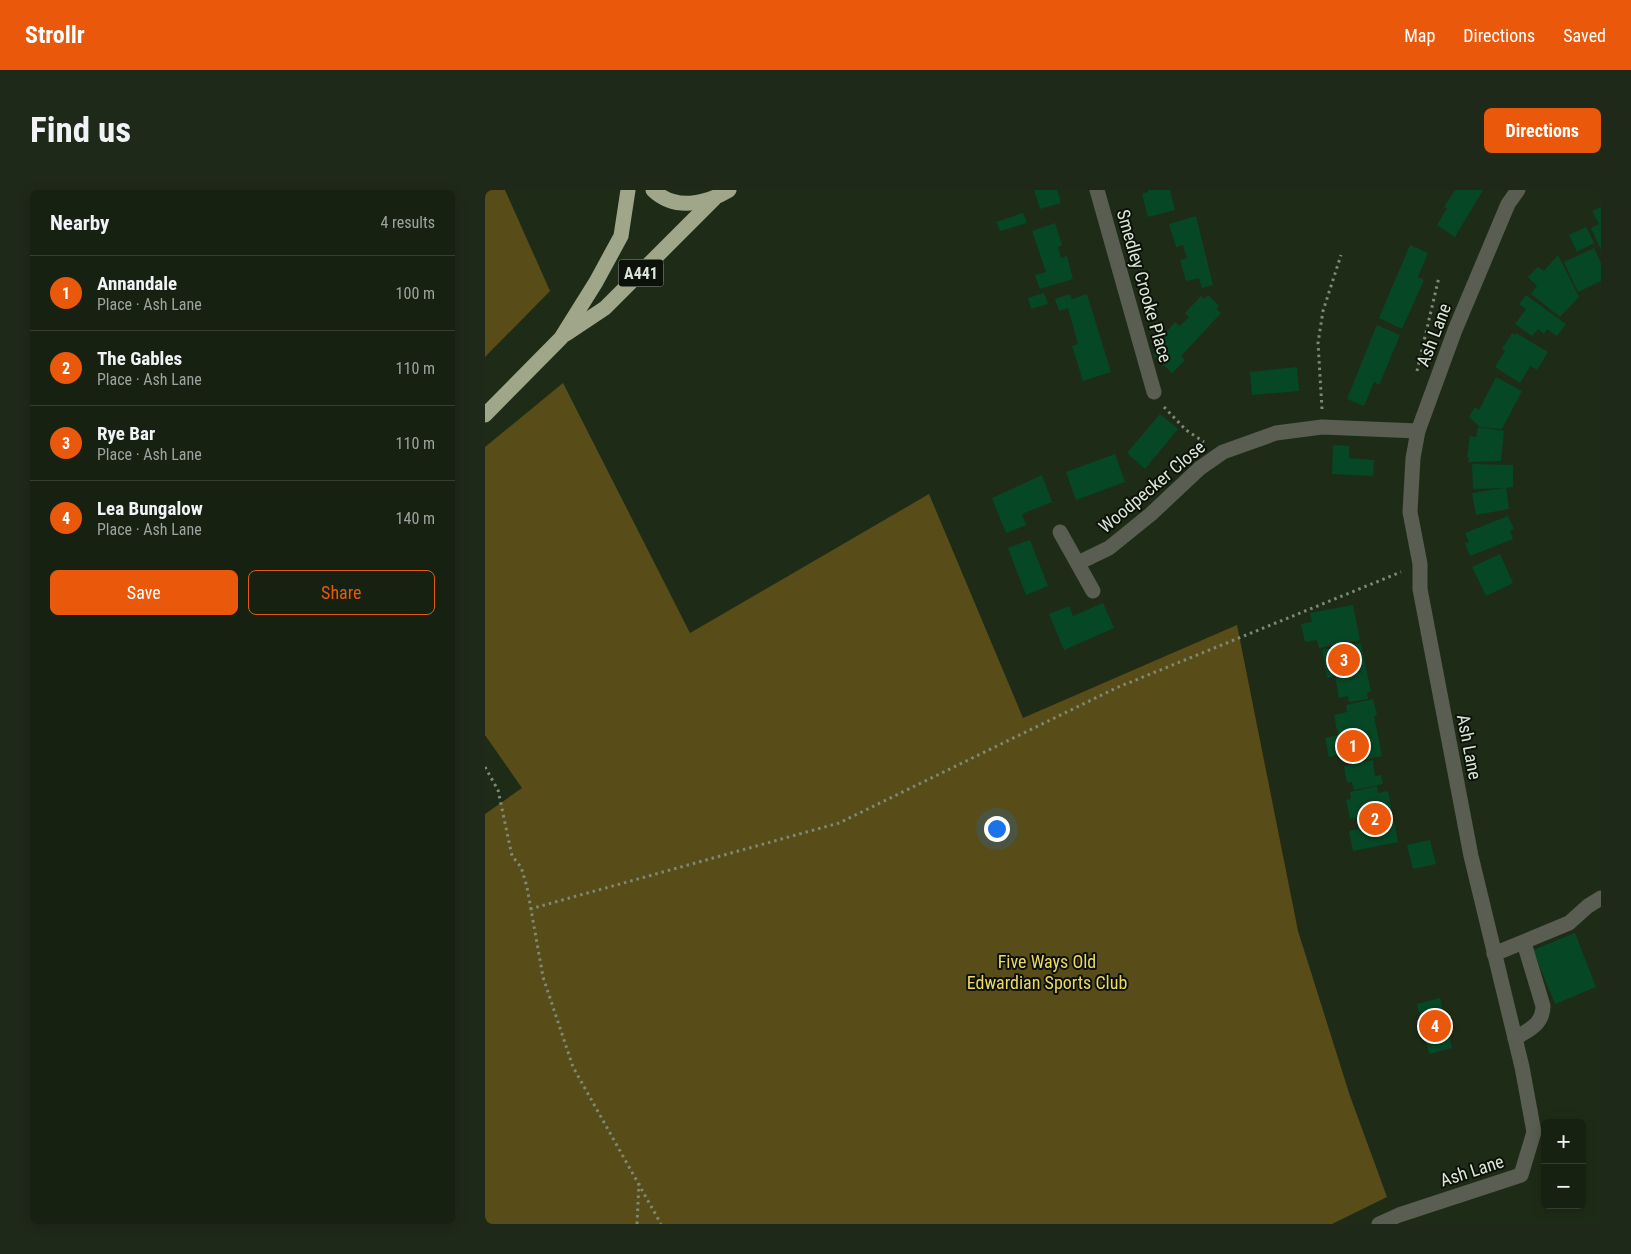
<!DOCTYPE html>
<html lang="en">
<head>
<meta charset="utf-8">
<style>
  body { margin:0; font-family:"Roboto Condensed",sans-serif; background:#1f291a; color:#f1f3f6 }
  .controls { position:absolute; right:15px; bottom:15px; display:grid; overflow:hidden; border-radius:8px; box-shadow:0 2px 12px #0003 }
  .controls button { width:45px; height:45px; display:grid; place-items:center; padding:0; border:0; border-bottom:1px solid #353e31; background:#162111; color:#f1f3f6; font:25px sans-serif }
  .you { position:absolute; left:511px; top:638px; width:18px; height:18px; margin:-12px; border:4px solid #fff; border-radius:50%; background:#1a73e8; box-shadow:0 0 0 8px #1a73e833 }
  .badge { display:grid; place-items:center; width:32px; height:32px; border-radius:50%; background:#ea580c; color:#fff; font-size:16px; font-weight:700 }
  .pin { position:absolute; translate:-50% -50%; border:2px solid #fff; box-shadow:0 1px 5px #0006 }
  .list { margin:0; padding:0; list-style:none }
  h2 { display:flex; justify-content:space-between; align-items:center; height:65px; margin:0; padding:0 20px; font-size:21px }
  h2 small { font-size:16px; font-weight:400; color:#9ea39f }
  .list li { display:grid; grid-template-columns:32px 1fr auto; gap:15px; align-items:center; box-sizing:border-box; height:75px; padding:0 20px; border-top:1px solid #353e31 }
  .list b { display:block; font-size:19px; white-space:nowrap }
  .list p { margin:0; font-size:16px; white-space:nowrap; color:#9ea39f }
  .list em { font-size:16px; font-style:normal; color:#9ea39f }
  .actions { display:flex; gap:10px; padding:15px 20px }
  .actions a { flex:1; padding:11px 0; border:1px solid #ea580c; border-radius:8px; text-align:center; font-size:18px; color:#ea580c }
  .actions .main { background:#ea580c; color:#fff }
  .map { position:relative; flex:none; width:1116px; height:1034px; overflow:hidden; border-radius:8px }
  header { display:flex; align-items:center; gap:30px; box-sizing:border-box; height:70px; padding:0 25px; background:#ea580c; color:#fff }
  header strong { font-size:24px }
  nav { display:flex; gap:28px; margin-inline-start:auto; font-size:18px }
  .intro { display:flex; align-items:center; justify-content:space-between; box-sizing:border-box; height:120px; padding:0 30px }
  h1 { margin:0; font-size:35px }
  .button { padding:12px 22px; border-radius:8px; background:#ea580c; color:#fff; font-size:18px; font-weight:700 }
  main { display:flex; gap:30px; padding:0 30px }
  aside { flex:1; background:#162111; border-radius:8px; box-shadow:0 2px 12px #0003 }
  .map>svg:first-child { display:block }
</style>
</head>
<body>
<header>
<strong>Strollr</strong>
<nav><a>Map</a><a>Directions</a><a>Saved</a></nav>
</header>
<div class="intro"><h1>Find us</h1><a class="button">Directions</a></div>
<main>
<aside>
<h2>Nearby<small>4 results</small></h2>
<ul class="list">
<li><span class="badge">1</span><div><b>Annandale</b><p>Place · Ash Lane</p></div><em>100 m</em></li>
<li><span class="badge">2</span><div><b>The Gables</b><p>Place · Ash Lane</p></div><em>110 m</em></li>
<li><span class="badge">3</span><div><b>Rye Bar</b><p>Place · Ash Lane</p></div><em>110 m</em></li>
<li><span class="badge">4</span><div><b>Lea Bungalow</b><p>Place · Ash Lane</p></div><em>140 m</em></li>
</ul>
<div class="actions"><a class="main">Save</a><a>Share</a></div>
</aside>
<div class="map">
<svg width="1116" height="1034" viewBox="0 0 1116 1034">
  <rect width="100%" height="100%" fill="#1e2c17"/>
  <g fill="#584d18">
    <path d="M0 0H20L65 101 0 167Z"/>
    <path d="M78 193 205 443 444 304 538 528 752 435 813 741 865 906 902 1007 847 1034H0V624L37 598 0 545V257Z"/>
  </g>
  <g fill="#064726">
    <path d="M549 0H572L576 13 555 19Z"/>
    <path d="M663 0H685L690 20 663 27 657 4 663 2Z"/>
    <path d="M970 0H998L970 47 952 35 962 18 959 17Z"/>
    <path d="M1116 17V60L1106 38 1114 34 1107 21Z"/>
    <path d="M538 23 542 33 515 41 511 32Z"/>
    <path d="M711 26 728 95 717 98 714 88 701 91 695 70 702 68 698 55 691 57 684 34Z"/>
    <path d="M570 33 577 55 573 57 576 68 582 66 588 89 555 99 550 85 561 82 547 41Z"/>
    <path d="M1101 37 1109 53 1092 62 1084 45Z"/>
    <path d="M925 55 943 63 933 87 939 90 917 139 894 128Z"/>
    <path d="M1109 58 1116 73V91L1093 102 1079 72Z"/>
    <path d="M1073 65 1094 107 1075 127 1046 104 1052 96 1043 87 1053 77 1059 81Z"/>
    <path d="M559 103 563 114 546 119 543 108Z"/>
    <path d="M585 104 587 109 602 104 626 182 598 191 587 156 593 154 583 118 574 121 570 109Z"/>
    <path d="M723 105 734 116 731 119 736 123 696 166 700 170 687 183 668 165 679 154 674 150 690 132 695 136 704 127 700 123 716 106 719 109Z"/>
    <path d="M1041 105 1081 134 1072 146 1062 139 1059 144 1053 139 1047 146 1030 134 1041 119 1034 114Z"/>
    <path d="M892 135 915 145 894 195 889 192 879 216 862 209Z"/>
    <path d="M1027 143 1030 145 1031 143 1063 162 1052 180 1045 176 1035 193 1010 177 1020 161 1017 159Z"/>
    <path d="M812 177 814 201 767 205 765 182Z"/>
    <path d="M1011 187 1037 201 1017 239 995 237 984 227 990 217 994 220Z"/>
    <path d="M675 224 693 239 660 279 642 263Z"/>
    <path d="M993 237 1019 241 1016 271 983 272 984 268 982 267 985 246 991 247Z"/>
    <path d="M848 255 864 256V268L889 270 888 286 847 284Z"/>
    <path d="M630 264 640 292 591 310 581 282Z"/>
    <path d="M987 274 1028 275V297L1021 298 1024 319 991 325 987 303 1019 298 988 299Z"/>
    <path d="M557 285 567 312 537 324 541 335 521 343 507 308Z"/>
    <path d="M1023 326 1029 339 1025 341 1028 349 985 366 980 353 984 352 980 343Z"/>
    <path d="M545 350 563 396 541 405 523 358Z"/>
    <path d="M1015 364 1028 393 1001 406 987 377Z"/>
    <path d="M618 413 629 438 579 460 564 424 584 416 588 426Z"/>
    <path d="M868 415 875 450 834 458 832 450 820 452 816 434 827 432 825 423Z"/>
    <path d="M876 453 886 502H882L883 509 864 512 863 506 854 508 850 486 842 488 837 460Z"/>
    <path d="M888 509 892 525 889 526 897 566 864 573 861 563 844 567 840 548 853 545 849 525 862 522 861 515Z"/>
    <path d="M888 570 890 586 896 585 898 594 869 600 867 592 862 593 859 576Z"/>
    <path d="M892 596 893 603 903 601 913 652 868 661 864 641 873 639 871 628 865 629 861 610 866 609 865 602Z"/>
    <path d="M945 650 951 674 928 679 922 655Z"/>
    <path d="M1090 743 1111 797 1070 814 1048 760Z"/>
    <path d="M955 808 967 858 944 864 932 814Z"/>
  </g>
  <g fill="none" stroke-linecap="round" stroke-linejoin="round">
    <g stroke="#7e8978" stroke-width="3" stroke-dasharray="2.5 4" stroke-linecap="butt">
      <path d="M932 181 954 87"/>
      <path d="M679 217 701 240 719 252"/>
      <path d="M837 219 833 153 838 121 856 65"/>
      <path d="M0 577 13 600 27 666 36 677 42 697 58 787 88 877 176 1034"/>
      <path d="M45 719 354 633 631 498 916 382"/>
      <path d="M152 1034 154 993"/>
    </g>
    <g stroke="#5a5d51" stroke-width="15">
      <path d="M612 0 669 202"/>
      <path d="M575 342 608 401"/>
      <path d="M593 373 624 358 666 324 715 278 738 262 791 243 837 237 933 241"/>
      <path d="M1009 764 1084 733 1103 716 1116 708"/>
      <path d="M1030 848C1044 840 1058 834 1058 816L1039 753"/>
      <path d="M894 1034 914 1025 1036 985 1049 942 1037 877 986 666 935 399V374L925 322 928 268 933 241 970 140 1023 14 1033 0"/>
    </g>
    <g stroke="#a0a689" stroke-width="15">
      <path d="M168 0C190 21 221 14 244 0"/>
      <path d="M81 144 120 118 229 9"/>
      <path d="M0 225 76 148 111 92 136 46 143 0"/>
    </g>
  </g>
  <g text-anchor="middle" stroke-width="4" stroke-linejoin="round" paint-order="stroke">
    <rect fill="#0c1209" stroke="#9ea69a" stroke-width="1" x="133.5" y="69.5" width="45" height="27" rx="4"/>
    <g font-size="16" font-weight="bold" fill="#dce6d8">
      <text x="156" y="89">A441</text>
    </g>
    <g font-size="18" fill="#dce6d8" stroke="#0c1209">
      <text transform="translate(659 96) rotate(74)" y="6">Smedley Crooke Place</text>
      <text transform="translate(949 145) rotate(-69)" y="6">Ash Lane</text>
      <text transform="translate(667 297) rotate(-40)" y="6">Woodpecker Close</text>
      <text transform="translate(984 557) rotate(79)" y="6">Ash Lane</text>
      <text transform="translate(987 981) rotate(-18)" y="6">Ash Lane</text>
    </g>
    <g font-size="18" fill="#eed766" stroke="#0c1209">
      <text x="562" y="778">Five Ways Old<tspan x="562" dy="21">Edwardian Sports Club</tspan></text>
    </g>
  </g>
</svg>
<div class="controls">
<button>+</button>
<button>−</button>
</div>
<div class="you"></div>
<div class="pin badge" style="left:868px;top:556px">1</div>
<div class="pin badge" style="left:890px;top:629px">2</div>
<div class="pin badge" style="left:859px;top:470px">3</div>
<div class="pin badge" style="left:950px;top:836px">4</div>
</div>
</main>
</body>
</html>
